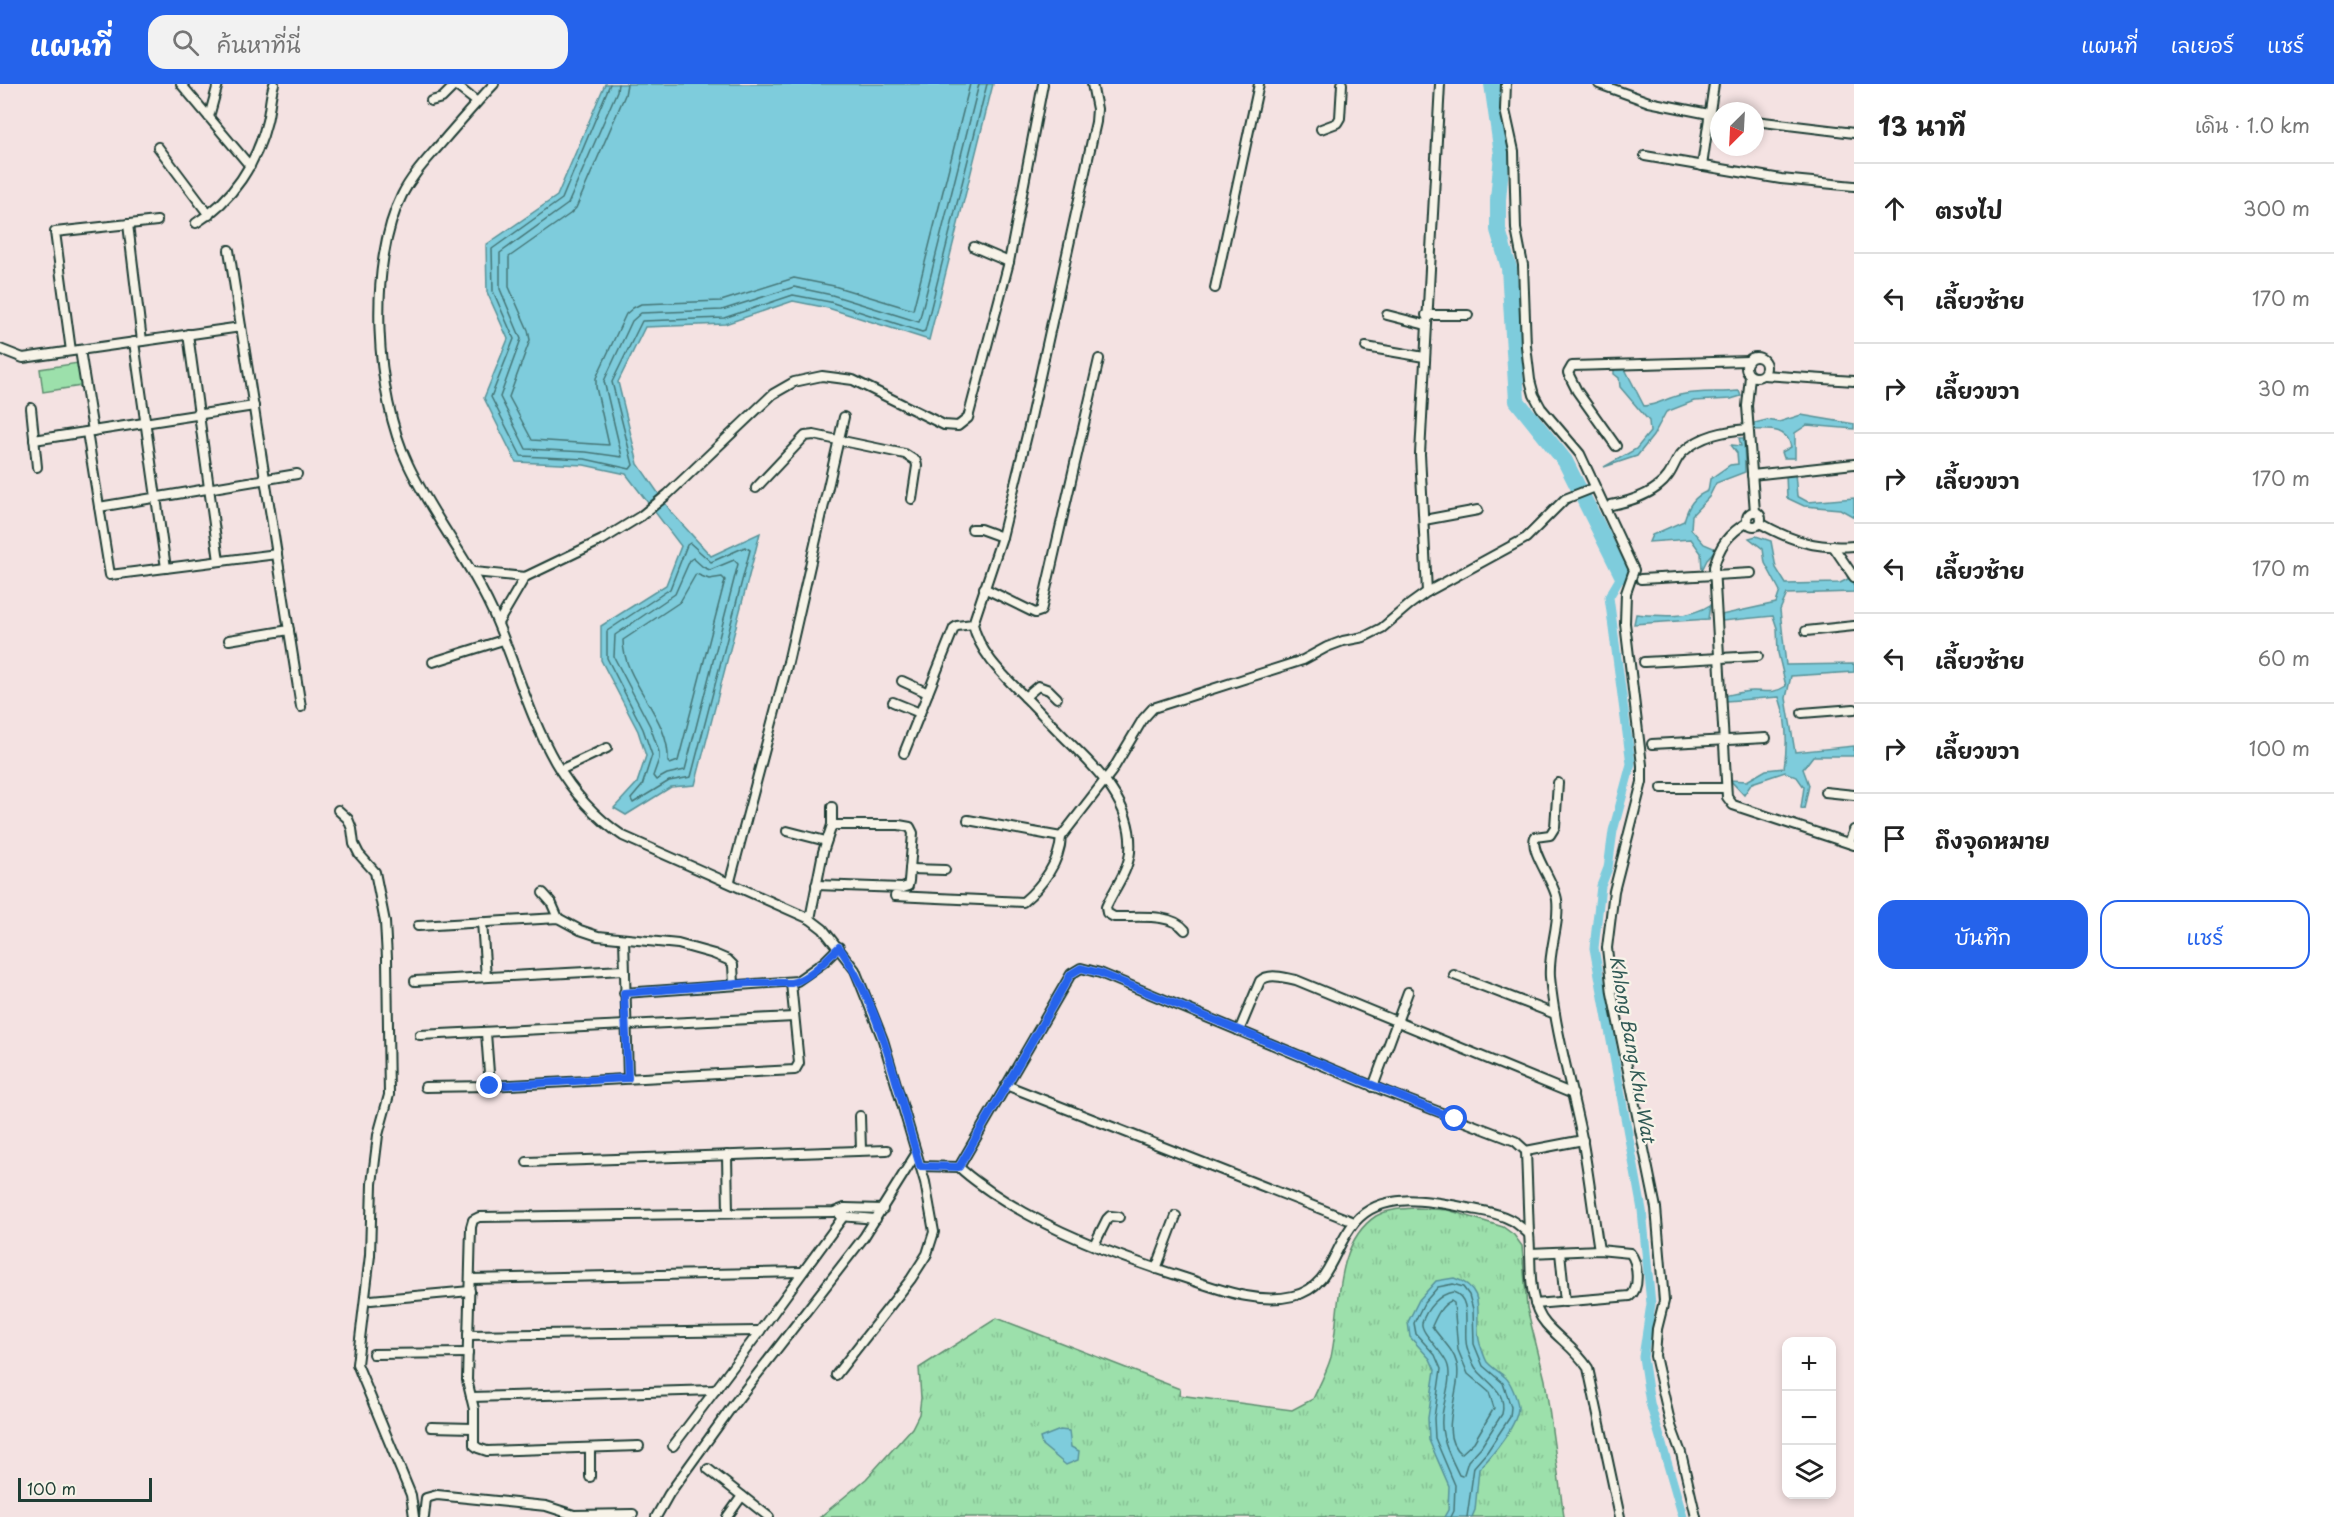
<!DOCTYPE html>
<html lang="th">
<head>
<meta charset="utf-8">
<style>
  body { margin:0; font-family:"Playpen Sans","Playpen Sans Thai",sans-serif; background:#f2f2f2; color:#222 }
  .controls { position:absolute; right:18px; bottom:18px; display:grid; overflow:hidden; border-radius:12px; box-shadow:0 3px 9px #0003 }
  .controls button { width:54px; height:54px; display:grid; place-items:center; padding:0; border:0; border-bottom:2px solid #e0e0e0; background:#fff; color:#222; font:30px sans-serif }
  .compass { position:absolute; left:1710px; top:18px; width:54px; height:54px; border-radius:50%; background:#fff; box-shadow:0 3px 9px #0003; rotate:204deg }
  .scale { position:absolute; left:18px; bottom:15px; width:134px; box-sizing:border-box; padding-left:6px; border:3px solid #1f3d34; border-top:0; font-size:16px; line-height:21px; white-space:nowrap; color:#1f3d34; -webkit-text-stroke:4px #f7f3e8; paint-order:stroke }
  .stop { position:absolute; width:18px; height:18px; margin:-14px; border:4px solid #2563eb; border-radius:50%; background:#fff }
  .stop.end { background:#2563eb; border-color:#fff; box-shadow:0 2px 6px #0008 }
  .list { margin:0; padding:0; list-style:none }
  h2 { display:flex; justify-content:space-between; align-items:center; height:78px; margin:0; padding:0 24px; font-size:26px }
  h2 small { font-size:20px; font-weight:400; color:#767676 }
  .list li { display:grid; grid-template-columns:39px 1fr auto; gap:18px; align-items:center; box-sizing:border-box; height:90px; padding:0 24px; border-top:2px solid #e0e0e0 }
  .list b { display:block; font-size:22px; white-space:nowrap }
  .list em { font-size:20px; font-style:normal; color:#767676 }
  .actions { display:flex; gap:12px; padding:18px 24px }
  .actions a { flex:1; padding:14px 0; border:2px solid #2563eb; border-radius:18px; text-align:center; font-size:21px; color:#2563eb }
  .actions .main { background:#2563eb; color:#fff }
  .icon { flex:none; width:33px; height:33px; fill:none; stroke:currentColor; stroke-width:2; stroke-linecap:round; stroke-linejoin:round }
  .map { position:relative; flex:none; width:1854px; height:1433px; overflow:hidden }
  header { display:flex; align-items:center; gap:36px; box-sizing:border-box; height:84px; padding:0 30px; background:#2563eb; color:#fff }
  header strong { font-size:28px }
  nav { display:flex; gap:33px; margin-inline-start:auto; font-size:21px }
  .search { width:420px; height:54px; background:#f2f2f2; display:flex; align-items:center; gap:15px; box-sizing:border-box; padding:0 21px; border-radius:18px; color:#767676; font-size:22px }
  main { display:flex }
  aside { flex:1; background:#fff }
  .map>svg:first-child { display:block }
</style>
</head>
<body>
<header>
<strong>แผนที่</strong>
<div class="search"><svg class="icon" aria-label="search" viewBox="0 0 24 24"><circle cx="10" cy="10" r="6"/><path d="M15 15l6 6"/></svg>ค้นหาที่นี่</div>
<nav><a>แผนที่</a><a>เลเยอร์</a><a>แชร์</a></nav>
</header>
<main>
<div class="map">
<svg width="1854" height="1433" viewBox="0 0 1854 1433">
  <defs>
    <pattern id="grass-tufts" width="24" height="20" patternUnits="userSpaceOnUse" patternTransform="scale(1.5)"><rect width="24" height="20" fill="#9ce0ab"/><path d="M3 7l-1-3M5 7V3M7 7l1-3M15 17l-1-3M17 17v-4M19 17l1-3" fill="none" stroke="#86c194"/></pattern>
  </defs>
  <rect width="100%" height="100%" fill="#f4e2e2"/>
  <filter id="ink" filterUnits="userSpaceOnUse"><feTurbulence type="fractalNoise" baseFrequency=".0167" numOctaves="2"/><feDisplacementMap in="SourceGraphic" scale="12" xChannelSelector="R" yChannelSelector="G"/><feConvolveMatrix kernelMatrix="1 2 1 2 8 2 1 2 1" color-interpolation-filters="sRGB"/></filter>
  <g filter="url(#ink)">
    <path fill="url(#grass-tufts)" stroke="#5e8e70" stroke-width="1.5" d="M1416 1124 1448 1126 1503 1143 1514 1151 1522 1162 1527 1224 1545 1296 1564 1433H820L866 1395 912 1344 919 1330 921 1314 919 1284 997 1234 1180 1305 1179 1311 1292 1326 1313 1315C1319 1302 1327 1287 1331 1273 1341 1229 1333 1160 1376 1132 1388 1125 1402 1125 1416 1124Z"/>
    <path fill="#9ce0ab" stroke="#5e8e70" stroke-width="1.5" d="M78 279 81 302 43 308 40 285Z"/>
    <g fill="#7eccdc" stroke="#589399" stroke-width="1.5">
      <path d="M605 0H993L929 256 828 224 793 217 725 240 645 243 618 298 638 380 672 429 711 472 760 449 695 701 671 703 626 731 614 724 637 699 646 672 638 647 601 576V542L666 501 681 462 626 390 584 381 516 378 484 314 508 255 487 208 486 161 557 112Z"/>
      <path d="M1614 285H1625L1644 322C1658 321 1667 314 1680 311 1699 307 1720 309 1739 307L1741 312 1731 315 1694 317 1666 328 1653 352 1637 372 1604 383 1636 365 1650 348 1649 337 1620 303 1619 294 1614 290Z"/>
      <path d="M1801 331 1854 340V345L1807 341 1795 349V374H1784L1782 368 1791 363C1787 342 1767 346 1750 346V340L1767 336 1779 338Z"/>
      <path d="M1739 354H1744L1745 388 1716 399 1709 413 1692 431 1691 445 1704 460 1716 465 1708 474 1702 486 1701 469 1691 455 1649 458 1652 451 1684 437C1688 422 1694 412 1708 407L1710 395 1730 381 1738 380 1737 369 1731 361 1741 362Z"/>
      <path d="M1795 389 1797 412 1808 418 1854 414V433L1840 425 1804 422 1787 414 1786 391Z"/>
      <path d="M1756 452 1771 457 1776 484 1786 500 1840 499 1848 495 1844 479 1854 489V508L1787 510 1780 526 1786 581 1854 580V588L1791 592 1786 614 1795 668 1854 662V672H1813L1803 685 1809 701 1804 725 1801 724 1804 703 1797 693 1785 688 1752 699 1744 711 1730 696 1747 697 1766 686 1784 684C1788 659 1787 636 1779 613L1726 617 1724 612C1733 610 1744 607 1753 607 1766 607 1774 610 1786 602L1778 569 1777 544 1773 532 1722 537 1721 531 1776 519 1780 507 1765 479 1763 465 1749 454Z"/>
      <path d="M1710 521 1708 535 1634 540 1636 530C1660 532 1689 535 1710 521Z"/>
      <path d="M1454 1194C1491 1206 1472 1234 1480 1260 1482 1265 1484 1273 1487 1278 1492 1284 1500 1288 1505 1293 1511 1298 1517 1315 1518 1322 1519 1340 1491 1373 1479 1385L1475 1426 1472 1433H1444L1448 1426 1449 1402 1429 1356 1428 1334 1435 1286 1430 1275 1410 1253 1408 1238 1419 1216 1436 1197Z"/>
      <path d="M1060 1346 1069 1347 1071 1363 1079 1367 1078 1376 1066 1381 1042 1361 1040 1354Z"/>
    </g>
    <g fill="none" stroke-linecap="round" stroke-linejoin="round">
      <g stroke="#457677" stroke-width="1.5">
        <path d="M610 0 562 115 492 165 493 207 514 255 491 313 521 372 585 375 630 385 633 381 612 298 642 237 724 234 793 211 830 218 922 248 925 247 987 0"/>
        <path d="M618 0 617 7 568 120 500 169V205L521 255 500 313 526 365 586 368 622 373 604 297 632 237 641 229 722 226 794 203 832 211 919 238 979 0"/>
        <path d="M627 0 625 11 576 124 570 130 509 173V203L528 246 530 256 509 313 532 356 609 361 596 303V294L626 230 633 224 641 220 721 217 794 194 834 202 913 226 970 0"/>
        <path d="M690 459 711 478 745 463 750 466 691 693 669 697 633 719 631 715 642 702 652 671 643 645 607 574V547L670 505 687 461Z"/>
        <path d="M693 474 703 483 710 486 734 476 738 480 685 686 667 690 656 696 653 692 659 675V668L650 642 614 573 615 551 675 510 690 476Z"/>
        <path d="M696 490 709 495 722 493 725 496 678 677 670 680 668 678C671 633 623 599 623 556L680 518Z"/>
        <path d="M1453 1208C1474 1214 1462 1247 1467 1263 1469 1271 1473 1282 1479 1288 1491 1301 1507 1309 1502 1330L1481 1363 1468 1377 1464 1390 1462 1392 1459 1391C1450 1372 1440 1354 1442 1333 1443 1318 1452 1297 1448 1282 1445 1269 1420 1249 1422 1239 1426 1225 1439 1210 1453 1208Z"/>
        <path d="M1451 1217 1454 1219 1458 1266 1468 1290 1489 1308 1494 1324 1474 1358 1461 1370C1436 1350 1463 1305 1457 1280 1453 1264 1440 1255 1432 1242 1436 1233 1441 1221 1451 1217Z"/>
        <path d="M1451 1433 1454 1427 1455 1401 1435 1354 1434 1334 1441 1285 1435 1271 1416 1250 1414 1239 1424 1219 1438 1203 1453 1200 1463 1203 1469 1211 1473 1225 1474 1260 1483 1282 1503 1299 1511 1323 1510 1333 1487 1368 1474 1383 1467 1433"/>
      </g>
      <path stroke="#7eccdc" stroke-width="9" d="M1622 491 1609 513 1631 680 1613 747 1608 784 1601 802 1594 864 1642 1126 1651 1220 1643 1273 1650 1319 1683 1433"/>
      <path stroke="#7eccdc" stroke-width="16" d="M1492 0 1502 70 1498 116V146L1509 184 1517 317 1565 377 1622 491"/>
      <g stroke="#1f3d34" stroke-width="12">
        <g id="street">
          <path d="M181 0 250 82"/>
          <path d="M454 0 477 18"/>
          <path d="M494 0C474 21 456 42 437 64 424 79 411 93 402 111 367 181 375 311 408 380 434 436 473 480 497 538 531 619 545 699 623 752L810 835 823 845 855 886 883 956 925 1098 934 1148 927 1170 911 1195 836 1291"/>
          <path d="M1092 0 1097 25 1096 38 1028 347 1002 453 973 540C979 568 1002 590 1022 610 1037 625 1052 641 1067 656 1098 686 1134 721 1130 768 1128 788 1114 805 1106 823L1107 829 1114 833C1135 834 1171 828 1185 846"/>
          <path d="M1506 0 1505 26 1514 67 1516 145 1523 181 1526 262 1530 296 1534 311 1541 324 1580 370 1634 486 1626 509 1625 539 1642 681V698L1614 807 1607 864 1612 909 1656 1124 1664 1217 1657 1245 1655 1272 1671 1342 1681 1369 1696 1433"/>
          <path d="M1599 0 1649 18 1719 32"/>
          <path d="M431 17 442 14 455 1"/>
          <path d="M209 33 218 0"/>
          <path d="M1755 37 1854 49"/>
          <path d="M1321 45 1337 39 1340 34 1342 0"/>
          <path d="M158 63 209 131"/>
          <path d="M1645 72 1781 95 1854 102"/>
          <path d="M1702 82 1714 0"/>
          <path d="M196 139C232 117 257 79 267 37 270 25 270 12 274 0"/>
          <path d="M128 140 142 257"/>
          <path d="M974 163 1009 178"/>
          <path d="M229 166 301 623"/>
          <path d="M1215 204 1259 0"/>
          <path d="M1387 231 1426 241"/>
          <path d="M1426 231H1468"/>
          <path d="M188 250 219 477"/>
          <path d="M134 258 166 484"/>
          <path d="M1366 263 1424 273"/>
          <path d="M0 265 23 274 241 243"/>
          <path d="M80 266 93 347"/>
          <path d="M71 267 55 148 157 137"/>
          <circle cx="1756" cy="283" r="10"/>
          <path d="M1763 291 1854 297"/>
          <path d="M1750 292 1747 322 1755 428"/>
          <path d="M31 324 37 383"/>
          <path d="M87 348 110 491 277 470"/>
          <path d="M34 356 254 322"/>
          <path d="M1616 362 1577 307 1568 289 1572 282 1748 277"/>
          <path d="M1752 391 1854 380"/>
          <path d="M756 404 805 352 814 351 905 370 916 377 917 382 912 415"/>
          <path d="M1611 421C1632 417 1655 410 1668 392 1674 384 1676 374 1683 368 1701 351 1725 347 1748 345"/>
          <path d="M99 423 297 390"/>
          <circle cx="1754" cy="435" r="7"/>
          <path d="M1424 436 1478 426"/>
          <path d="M1748 438C1729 449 1719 462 1714 483L1727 713 1733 721 1854 761"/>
          <path d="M1760 439C1791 457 1817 465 1854 462"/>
          <path d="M972 445H980L1002 453"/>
          <path d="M1833 462 1854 493"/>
          <path d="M474 488 525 493 602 456 641 432 668 410 773 310 794 298 822 292 853 296 944 341 958 342 968 334 1009 178 1043 0"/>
          <path d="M1641 495 1751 489"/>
          <path d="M984 504 1035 529 1041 527 1099 275"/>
          <path d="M1427 508 1420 370 1440 0"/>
          <path d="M498 539 525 493"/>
          <path d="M1806 547 1854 542"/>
          <path d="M229 556 289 546"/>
          <path d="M433 578 503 556"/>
          <path d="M1644 578 1758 572"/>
          <path d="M902 597 928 609"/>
          <path d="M1025 613 1038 602 1049 606 1057 614"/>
          <path d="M893 618 920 629"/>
          <path d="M1802 629 1854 625"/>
          <path d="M1652 660 1766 654"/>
          <path d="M904 669 954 544 957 542 973 540"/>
          <path d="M560 686 607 664"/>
          <path d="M1558 699 1555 743 1550 751 1535 753C1529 767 1555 798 1557 816 1560 842 1548 866 1550 893 1555 947 1571 1000 1582 1054 1589 1091 1593 1129 1599 1166"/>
          <path d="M1662 704H1726"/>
          <path d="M1825 708 1854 711"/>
          <path d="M338 726 348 735 352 745 354 760 359 770 375 788 385 838 387 874 389 1011 378 1051 372 1100 370 1171 357 1280 411 1411 414 1433"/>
          <path d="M968 736 1061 753"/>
          <path d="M787 747 826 757"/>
          <path d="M1849 759 1854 746"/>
          <path d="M910 785 945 786"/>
          <path d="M730 797 788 578 844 333"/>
          <path d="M816 801 902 804 908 802 909 797 913 749 910 743 899 741H832"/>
          <path d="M543 809 551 818 558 834"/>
          <path d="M895 812 1023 818C1042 802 1060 778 1061 753L1112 687 1143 635 1153 624 1303 576 1327 563 1343 557 1364 553 1382 544 1409 521 1427 508 1526 454 1565 415 1593 404"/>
          <path d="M810 835 823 768 832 741V723"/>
          <path d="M482 838 486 893"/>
          <path d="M418 842 558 834 580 846 598 852 678 860 714 870 728 876 733 881 734 900"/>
          <path d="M624 855 628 994"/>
          <path d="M1454 891 1555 930"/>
          <path d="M415 897 623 886"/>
          <path d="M624 909 797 897 824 878 839 863"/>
          <path d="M1239 947 1260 897C1270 888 1284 894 1296 896L1573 1010"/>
          <path d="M486 949 490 1002"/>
          <path d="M420 951 794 933"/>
          <path d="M1006 1001 1354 1138"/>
          <path d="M425 1003 490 1002 795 986 799 979 791 899"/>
          <path d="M1373 1003 1408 908"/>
          <path d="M860 1032 861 1066"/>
          <path d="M1526 1067 1583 1056"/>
          <path d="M727 1071 728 1129"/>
          <path d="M527 1078 887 1066"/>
          <path d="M920 1082 959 1083C969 1093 980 1100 991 1108 1049 1147 1116 1172 1182 1193 1217 1204 1256 1221 1293 1212 1332 1203 1332 1164 1355 1138 1382 1106 1431 1117 1467 1124 1481 1127 1497 1128 1511 1136 1517 1139 1523 1145 1529 1150 1532 1178 1526 1217 1546 1240 1560 1256 1576 1265 1588 1284L1620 1433"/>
          <path d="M959 1083 1071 890 1081 884 1100 889 1387 1008 1515 1057 1526 1067 1529 1150"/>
          <path d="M840 1132 876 1135"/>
          <path d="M1094 1161 1107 1135 1110 1132 1119 1133"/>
          <path d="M1560 1168 1565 1218"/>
          <path d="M1530 1169 1599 1166 1630 1169C1638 1178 1640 1205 1630 1212L1535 1220"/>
          <path d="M1156 1185 1176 1132"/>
          <path d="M470 1195 802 1188"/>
          <path d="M371 1216 470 1207"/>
          <path d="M468 1251 760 1247"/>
          <path d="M373 1270 468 1269"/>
          <path d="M471 1313 716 1306"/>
          <path d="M431 1343 473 1344"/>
          <path d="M639 1362 487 1367 478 1364 474 1361V1325L467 1296 471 1143 473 1136 479 1133 834 1128 845 1124 883 1125"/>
          <path d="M673 1362 760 1247 843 1133 845 1124"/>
          <path d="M590 1364V1393"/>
          <path d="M708 1385 769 1433"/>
          <path d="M424 1433 426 1414 437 1411 546 1422 574 1431 633 1430"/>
          <path d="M656 1433 669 1410 731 1324 864 1153 916 1070"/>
          <path d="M727 1433 742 1412"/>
        </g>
      </g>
      <use href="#street" stroke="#f7f3e8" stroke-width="8"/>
    </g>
  </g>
  <g fill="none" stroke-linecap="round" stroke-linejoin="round" filter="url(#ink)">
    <path stroke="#2563eb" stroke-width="8" d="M490 1002 628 994 624 909 750 899H791C809 895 826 876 839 863 883 927 898 1009 920 1082L959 1083 1071 890 1081 884 1100 889 1455 1035"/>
  </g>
  <g text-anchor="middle" stroke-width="4.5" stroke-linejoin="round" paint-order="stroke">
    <g font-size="18" font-style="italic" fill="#325a56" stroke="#f7f3e8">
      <text transform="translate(1632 965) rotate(80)" y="6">Khlong Bang Khu Wat</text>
    </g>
  </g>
</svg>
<div class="controls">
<button>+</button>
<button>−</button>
<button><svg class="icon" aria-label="layers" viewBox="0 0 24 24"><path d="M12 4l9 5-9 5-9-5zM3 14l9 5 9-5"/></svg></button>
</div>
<svg class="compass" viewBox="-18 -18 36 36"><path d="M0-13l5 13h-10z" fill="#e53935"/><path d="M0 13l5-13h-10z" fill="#767676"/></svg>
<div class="scale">100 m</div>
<div class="stop" style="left:1455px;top:1035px"></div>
<div class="stop end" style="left:490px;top:1002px"></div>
</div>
<aside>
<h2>13 นาที<small>เดิน · 1.0 km</small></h2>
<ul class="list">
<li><svg class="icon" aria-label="ahead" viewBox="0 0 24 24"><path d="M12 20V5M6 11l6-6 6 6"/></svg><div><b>ตรงไป</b></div><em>300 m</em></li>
<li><svg class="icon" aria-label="left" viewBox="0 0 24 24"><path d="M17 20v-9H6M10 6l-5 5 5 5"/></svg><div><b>เลี้ยวซ้าย</b></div><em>170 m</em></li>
<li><svg class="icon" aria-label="right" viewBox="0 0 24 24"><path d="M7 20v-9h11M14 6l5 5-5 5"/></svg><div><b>เลี้ยวขวา</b></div><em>30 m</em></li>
<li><svg class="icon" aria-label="right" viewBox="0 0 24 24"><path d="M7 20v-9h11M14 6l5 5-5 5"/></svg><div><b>เลี้ยวขวา</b></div><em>170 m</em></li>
<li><svg class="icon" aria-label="left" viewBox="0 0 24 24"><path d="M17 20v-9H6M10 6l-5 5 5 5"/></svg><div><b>เลี้ยวซ้าย</b></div><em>170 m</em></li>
<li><svg class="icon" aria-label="left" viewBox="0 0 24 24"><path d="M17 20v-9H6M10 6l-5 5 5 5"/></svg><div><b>เลี้ยวซ้าย</b></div><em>60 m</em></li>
<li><svg class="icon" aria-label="right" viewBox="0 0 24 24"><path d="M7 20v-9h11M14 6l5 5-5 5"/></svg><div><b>เลี้ยวขวา</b></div><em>100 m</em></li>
<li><svg class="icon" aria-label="arrive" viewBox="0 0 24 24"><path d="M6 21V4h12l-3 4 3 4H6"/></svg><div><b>ถึงจุดหมาย</b></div></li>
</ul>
<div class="actions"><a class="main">บันทึก</a><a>แชร์</a></div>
</aside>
</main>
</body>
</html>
